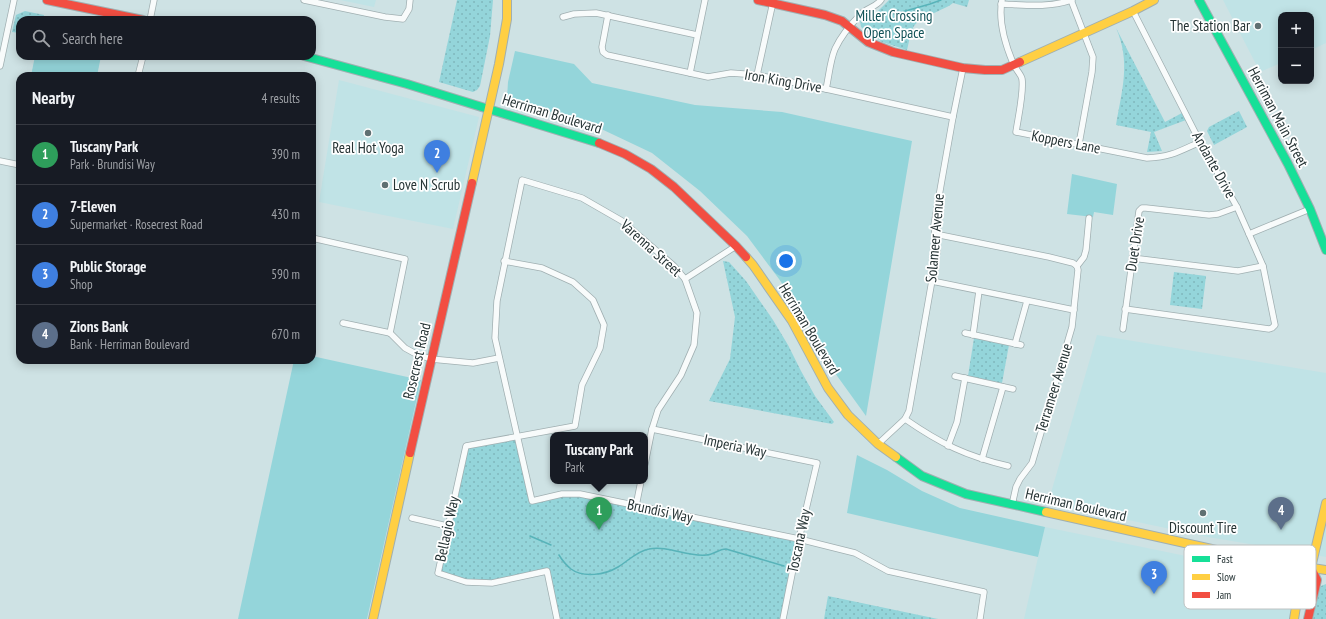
<!DOCTYPE html>
<html lang="en">
<head>
<meta charset="utf-8">
<style>
  body { margin:0; font-family:"PT Sans Narrow",sans-serif; background:#20242c; color:#f1f3f6 }
  .controls { position:absolute; right:12px; top:12px; display:grid; overflow:hidden; border-radius:8px; box-shadow:0 2px 10px #0003 }
  .controls button { width:36px; height:36px; display:grid; place-items:center; padding:0; border:0; border-bottom:1px solid #363941; background:#171b24; color:#f1f3f6; font:20px sans-serif }
  .you { position:absolute; left:786px; top:261px; width:14px; height:14px; margin:-10px; border:3px solid #fff; border-radius:50%; background:#1a73e8; box-shadow:0 0 0 6px #1a73e833 }
  .badge { display:grid; place-items:center; width:26px; height:26px; border-radius:50%; background:#607072; color:#fff; font-size:13px; font-weight:700 }
  .pin { position:absolute; translate:-50% -33px; filter:drop-shadow(0 1px 2px #0008) }
  .pin::after { content:''; position:absolute; top:21px; width:14px; height:12px; background:inherit; clip-path:polygon(0 0,100% 0,50% 100%) }
  .popup { position:absolute; left:550px; top:432px; width:98px; height:52px; box-sizing:border-box; display:grid; place-content:center; border-radius:8px; background:#171b24; filter:drop-shadow(0 1px 3px #0005); font-size:13px; white-space:nowrap; color:#9ea1a6 }
  .popup b { font-size:15px; color:#f1f3f6 }
  .popup::after { content:''; position:absolute; left:50%; top:100%; margin-left:-8px; border:8px solid transparent; border-top-color:#171b24 }
  .list { margin:0; padding:0; list-style:none }
  h2 { display:flex; justify-content:space-between; align-items:center; height:52px; margin:0; padding:0 16px; font-size:17px }
  h2 small { font-size:13px; font-weight:400; color:#9ea1a6 }
  .list li { display:grid; grid-template-columns:26px 1fr auto; gap:12px; align-items:center; box-sizing:border-box; height:60px; padding:0 16px; border-top:1px solid #363941 }
  .list b { display:block; font-size:15px; white-space:nowrap }
  .list p { margin:0; font-size:13px; white-space:nowrap; color:#9ea1a6 }
  .list em { font-size:13px; font-style:normal; color:#9ea1a6 }
  .icon { flex:none; width:22px; height:22px; fill:none; stroke:currentColor; stroke-width:2; stroke-linecap:round; stroke-linejoin:round }
  .map { position:relative; flex:none; width:1326px; height:619px; overflow:hidden }
  .search { position:absolute; background:#171b24; box-shadow:0 2px 10px #0003; left:16px; top:16px; width:300px; height:44px; display:flex; align-items:center; gap:10px; box-sizing:border-box; padding:0 14px; border-radius:12px; color:#9ea1a6; font-size:15px }
  .panel { position:absolute; background:#171b24; box-shadow:0 2px 10px #0003; left:16px; top:72px; width:300px; height:292px; border-radius:12px }
  .map>svg:first-child { display:block }
</style>
</head>
<body>
<div class="map">
<svg width="1326" height="619" viewBox="0 0 1326 619">
  <defs>
    <pattern id="park-dots" width="8" height="8" patternUnits="userSpaceOnUse"><rect width="8" height="8" fill="#94d5da"/><path d="M2 2h.1M6 6h.1" fill="none" stroke="#7fb7bc" stroke-width="1.8" stroke-linecap="round"/></pattern>
  </defs>
  <rect width="100%" height="100%" fill="#cee2e4"/>
  <g fill="#c0e3e6">
    <path d="M340 0H376L374 7Z"/>
    <path d="M1223 0H1326V43L1311 50V15H1281V63L1260 72Z"/>
    <path d="M339 80 479 117 453 229 319 202Z"/>
    <path d="M1097 335 1326 373V557L1208 537 1048 503Z"/>
    <path d="M1045 527 1186 556 1297 582 1290 619H1024Z"/>
  </g>
  <g fill="#94d5da">
    <path d="M515 51 574 64 592 83 695 105 782 112 912 141 866 416 835 373 810 326 779 279 747 236 700 191 652 153 595 126 507 98 508 82Z"/>
    <path d="M35 56H101L97 76H31Z"/>
    <path d="M1072 174 1117 184 1113 215 1094 212 1093 217 1067 214Z"/>
    <path d="M312 356 421 380 367 619H238L294 360H312Z"/>
    <path d="M857 455 887 470 922 491 960 508 1045 527 1038 557 847 513Z"/>
  </g>
  <g fill="url(#park-dots)">
    <path d="M457 0H493L490 36 480 86 477 90 473 92 439 82Z"/>
    <path d="M889 0H969L967 7 953 3C943 11 921 16 914 26 910 32 909 43 907 50L882 42 861 27 860 21 862 19 877 12Z"/>
    <path d="M25 11 44 15 43 20H20V33L12 32 16 15Z"/>
    <path d="M1116 28 1165 122 1182 113 1186 120 1154 132 1162 151 1147 152 1151 132 1116 125C1122 90 1131 62 1116 28Z"/>
    <path d="M1239 111 1247 127 1214 145 1207 131 1209 127Z"/>
    <path d="M723 261 729 262 746 281 773 320 788 345 801 371 815 396 834 422 832 424 709 401 730 359 735 317Z"/>
    <path d="M1174 272 1206 276 1202 309 1170 305Z"/>
    <path d="M974 338 1009 345 1002 383 968 376Z"/>
    <path d="M516 437 532 500 580 494 799 539 783 619H557L547 571 492 583 466 582 438 573 466 446Z"/>
    <path d="M1326 584V619H1313L1319 590 1321 586Z"/>
    <path d="M828 596 938 619H824Z"/>
  </g>
  <g fill="none" stroke-linecap="round" stroke-linejoin="round">
    <g stroke="#58b3b9" stroke-width="1.5">
      <path d="M902 12 930 4 941 0"/>
      <path d="M530 536 551 545"/>
      <path d="M559 555C562 560 566 565 571 569 583 578 605 575 618 567 628 561 637 551 649 549 668 545 687 557 706 555 714 555 718 549 726 549L784 566"/>
    </g>
    <g stroke="#a0afb1" stroke-width="7">
      <g id="street">
        <path d="M304 0 385 17 403 19 409 9 410 0"/>
        <path d="M1002 0C998 21 1005 44 1013 63 1015 69 1021 74 1022 79 1024 92 1018 118 1016 132L1147 158C1171 157 1180 151 1200 142"/>
        <path d="M1071 0 1093 57 1092 72 1079 144"/>
        <path d="M1001 4C1025 5 1048 8 1072 0"/>
        <path d="M608 15 602 47 603 52 607 55 708 77 731 73 757 75 826 89 953 117"/>
        <path d="M563 17 574 14 596 13 697 35"/>
        <path d="M150 20 154 0"/>
        <path d="M0 66 14 0"/>
        <path d="M690 73 705 0"/>
        <path d="M757 75 773 2"/>
        <path d="M138 76 143 56"/>
        <path d="M826 89C829 76 830 61 835 49 841 36 851 24 861 14 867 8 876 7 881 0"/>
        <path d="M0 161 20 165"/>
        <path d="M935 234 1049 257 1073 263 1077 266"/>
        <path d="M1249 234 1310 209"/>
        <path d="M312 238 405 259 390 333"/>
        <path d="M1132 258 1238 271 1263 266"/>
        <path d="M504 261 542 268 573 282 593 300 604 325 600 348 582 385 575 426 466 446 438 573 466 582 492 583 547 571 557 619"/>
        <path d="M1077 266 1084 257 1086 250 1089 218"/>
        <path d="M685 279 736 246"/>
        <path d="M932 281 1074 310"/>
        <path d="M1125 309 1269 329 1272 328 1275 325 1263 266 1249 234 1237 207 1200 142 1133 11"/>
        <path d="M343 323 390 333"/>
        <path d="M1123 329 1139 211 1142 208H1146L1209 215 1218 214 1237 207"/>
        <path d="M390 333 405 348 416 354 431 359 473 363 499 358"/>
        <path d="M965 333 1021 345"/>
        <path d="M973 335 979 291"/>
        <path d="M1015 344 1027 301"/>
        <path d="M955 376 1013 389"/>
        <path d="M905 419C941 444 966 456 1008 466"/>
        <path d="M652 429 817 463 799 539 783 619"/>
        <path d="M878 444 905 419 909 411 937 252 934 225 942 179 953 117 963 68"/>
        <path d="M948 446 957 422 965 378"/>
        <path d="M982 459 1003 387"/>
        <path d="M645 464 652 429 658 410 681 375 694 345 697 313 685 279 674 266 622 221 582 198 522 180 497 301 495 338 532 501 562 494H580L799 539 855 553 888 571 984 592 980 619"/>
        <path d="M1012 505 1016 487 1020 479 1032 463 1072 327 1078 270 1077 266"/>
        <path d="M636 506 641 481"/>
        <path d="M412 518 447 526"/>
      </g>
    </g>
    <g stroke="#a0afb1" stroke-width="10">
      <g id="fast">
        <path d="M1199 0 1288 164 1310 209 1326 250"/>
        <path d="M304 56 407 84 599 143"/>
        <path d="M896 457 922 476 966 494 1046 512"/>
      </g>
    </g>
    <g stroke="#a0afb1" stroke-width="10">
      <g id="slow">
        <path d="M1020 62 1133 11 1154 0"/>
        <path d="M472 183 499 64 507 19V0"/>
        <path d="M746 257 753 265 792 321 828 388 848 415 878 444 896 457"/>
        <path d="M1046 512 1261 560 1326 570"/>
        <path d="M1311 568 1326 503"/>
        <path d="M373 619 410 453"/>
        <path d="M1294 619 1301 577 1311 568"/>
      </g>
    </g>
    <g stroke="#a0afb1" stroke-width="10">
      <g id="jam">
        <path d="M47 0 143 20"/>
        <path d="M758 0 825 15 842 21 868 42 893 52 963 68 985 70H1002L1020 62"/>
        <path d="M599 143 625 154 651 169 674 187 736 246 746 257"/>
        <path d="M410 453 472 183"/>
        <path d="M1308 619 1317 580 1311 568"/>
      </g>
    </g>
    <use href="#street" stroke="#f8fbfb" stroke-width="5.5"/>
    <use href="#fast" stroke="#16e098" stroke-width="8"/>
    <use href="#slow" stroke="#ffcf43" stroke-width="8"/>
    <use href="#jam" stroke="#f24e42" stroke-width="8"/>
  </g>
  <g fill="#607072" stroke="#fff" stroke-width="1.5">
    <circle cx="1258" cy="26" r="4"/>
    <circle cx="368" cy="133" r="4"/>
    <circle cx="385" cy="185" r="4"/>
    <circle cx="1203" cy="513" r="4"/>
  </g>
  <g text-anchor="middle" stroke-width="3.5" stroke-linejoin="round" paint-order="stroke">
    <g font-size="15" fill="#125358" stroke="#fff">
      <text x="894" y="21">Miller Crossing<tspan x="894" dy="17">Open Space</tspan></text>
    </g>
    <g font-size="15" fill="#253334" stroke="#fff">
      <text x="1250" y="31" text-anchor="end">The Station Bar</text>
      <text x="368" y="153">Real Hot Yoga</text>
      <text x="393" y="190" text-anchor="start">Love N Scrub</text>
      <text x="1203" y="533">Discount Tire</text>
    </g>
    <g font-size="15" fill="#253334" stroke="#fff">
      <text transform="translate(783 81) rotate(10)" y="5">Iron King Drive</text>
      <text transform="translate(552 114) rotate(17)" y="5">Herriman Boulevard</text>
      <text transform="translate(1278 117) rotate(62)" y="5">Herriman Main Street</text>
      <text transform="translate(1066 142) rotate(11)" y="5">Koppers Lane</text>
      <text transform="translate(1214 165) rotate(61)" y="5">Andante Drive</text>
      <text transform="translate(935 238) rotate(-85)" y="5">Solameer Avenue</text>
      <text transform="translate(1135 244) rotate(-81)" y="5">Duet Drive</text>
      <text transform="translate(651 248) rotate(42)" y="5">Varenna Street</text>
      <text transform="translate(809 329) rotate(59)" y="5">Herriman Boulevard</text>
      <text transform="translate(417 361) rotate(-77)" y="5">Rosecrest Road</text>
      <text transform="translate(1054 388) rotate(-73)" y="5">Terrameer Avenue</text>
      <text transform="translate(735 446) rotate(12)" y="5">Imperia Way</text>
      <text transform="translate(1076 505) rotate(13)" y="5">Herriman Boulevard</text>
      <text transform="translate(660 511) rotate(12)" y="5">Brundisi Way</text>
      <text transform="translate(447 529) rotate(-78)" y="5">Bellagio Way</text>
      <text transform="translate(799 541) rotate(-78)" y="5">Toscana Way</text>
    </g>
  </g>
  <rect x="1184" y="545" width="132" height="64" rx="6" fill="#fff" stroke="#bec2c2" stroke-width="1"/>
  <rect x="1192" y="556" width="18" height="6" fill="#16e098"/>
  <rect x="1192" y="574" width="18" height="6" fill="#ffcf43"/>
  <rect x="1192" y="592" width="18" height="6" fill="#f24e42"/>
  <g font-size="11" fill="#253334">
    <text x="1217" y="563">Fast</text>
    <text x="1217" y="581">Slow</text>
    <text x="1217" y="599">Jam</text>
  </g>
</svg>
<div class="controls">
<button>+</button>
<button>−</button>
</div>
<div class="you"></div>
<div class="pin badge" style="left:599px;top:530px;background:#2e9e5b">1</div>
<div class="popup"><b>Tuscany Park</b>Park</div>
<div class="pin badge" style="left:437px;top:173px;background:#3f7fe0">2</div>
<div class="pin badge" style="left:1154px;top:594px;background:#3f7fe0">3</div>
<div class="pin badge" style="left:1281px;top:530px;background:#5c6f8a">4</div>
<div class="search"><svg class="icon" aria-label="search" viewBox="0 0 24 24"><circle cx="10" cy="10" r="6"/><path d="M15 15l6 6"/></svg>Search here</div>
<section class="panel">
<h2>Nearby<small>4 results</small></h2>
<ul class="list">
<li><span class="badge" style="background:#2e9e5b">1</span><div><b>Tuscany Park</b><p>Park · Brundisi Way</p></div><em>390 m</em></li>
<li><span class="badge" style="background:#3f7fe0">2</span><div><b>7-Eleven</b><p>Supermarket · Rosecrest Road</p></div><em>430 m</em></li>
<li><span class="badge" style="background:#3f7fe0">3</span><div><b>Public Storage</b><p>Shop</p></div><em>590 m</em></li>
<li><span class="badge" style="background:#5c6f8a">4</span><div><b>Zions Bank</b><p>Bank · Herriman Boulevard</p></div><em>670 m</em></li>
</ul>
</section>
</div>
</body>
</html>
